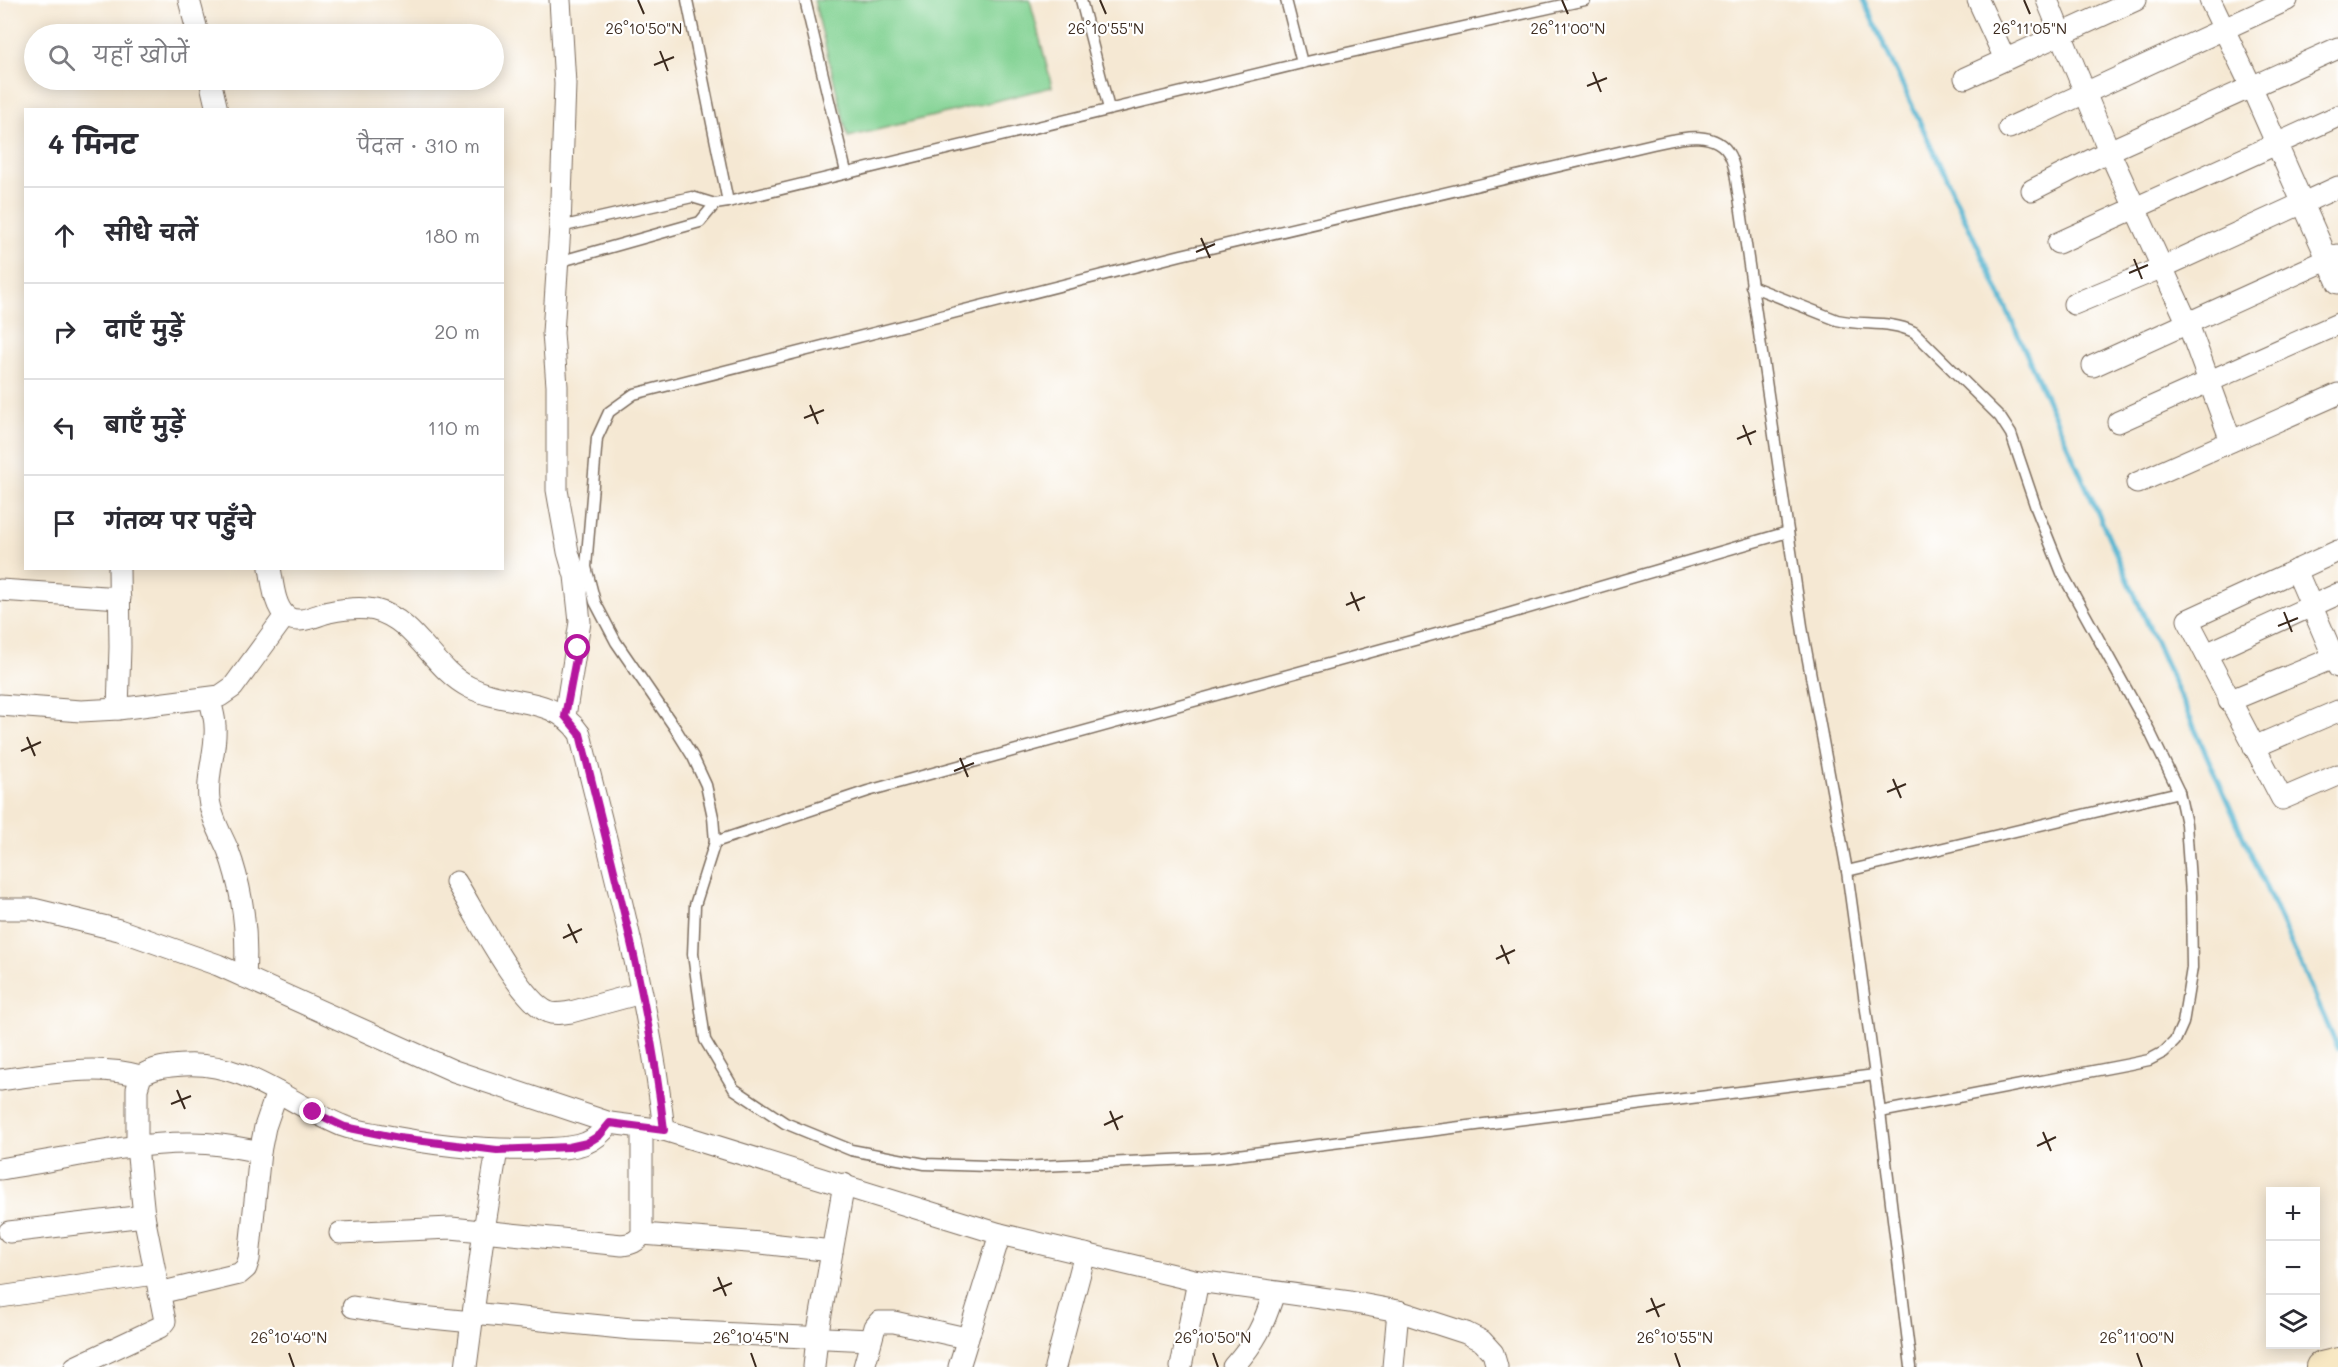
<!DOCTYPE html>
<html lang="hi">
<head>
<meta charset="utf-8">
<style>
  body { margin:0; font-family:Mali,"Playpen Sans Deva",sans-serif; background:#f2f2f3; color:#2b2b33 }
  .controls { position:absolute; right:18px; bottom:18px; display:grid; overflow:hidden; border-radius:0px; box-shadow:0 3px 15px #0003 }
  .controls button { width:54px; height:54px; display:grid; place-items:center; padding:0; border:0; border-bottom:2px solid #e1e1e2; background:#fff; color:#2b2b33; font:30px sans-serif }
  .stop { position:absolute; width:18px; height:18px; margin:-14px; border:4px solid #b5179e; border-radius:50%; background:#fff }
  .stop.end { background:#b5179e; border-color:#fff; box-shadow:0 2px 6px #0008 }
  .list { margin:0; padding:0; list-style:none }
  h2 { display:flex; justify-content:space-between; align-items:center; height:78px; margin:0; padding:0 24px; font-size:26px }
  h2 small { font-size:20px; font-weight:400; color:#7c7c81 }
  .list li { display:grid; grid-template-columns:39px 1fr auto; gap:18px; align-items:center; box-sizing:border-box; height:96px; padding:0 24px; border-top:2px solid #e1e1e2 }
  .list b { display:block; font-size:22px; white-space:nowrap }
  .list em { font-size:20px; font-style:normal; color:#7c7c81 }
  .icon { flex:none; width:33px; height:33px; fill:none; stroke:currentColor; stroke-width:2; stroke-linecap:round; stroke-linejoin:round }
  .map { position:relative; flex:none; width:2338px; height:1367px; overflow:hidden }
  .search { position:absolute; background:#fff; box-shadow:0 3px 15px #0003; left:24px; top:24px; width:480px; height:66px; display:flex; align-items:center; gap:15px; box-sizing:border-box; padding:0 21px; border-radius:33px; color:#7c7c81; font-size:22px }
  .panel { position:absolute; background:#fff; box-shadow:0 3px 15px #0003; left:24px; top:108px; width:480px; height:462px; border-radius:0px }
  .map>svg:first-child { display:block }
</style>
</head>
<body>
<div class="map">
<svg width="2338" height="1367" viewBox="0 0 2338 1367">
  <rect width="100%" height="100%" fill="#fff"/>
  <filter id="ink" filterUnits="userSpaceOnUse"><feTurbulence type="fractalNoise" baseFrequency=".0167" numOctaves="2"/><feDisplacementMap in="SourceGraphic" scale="12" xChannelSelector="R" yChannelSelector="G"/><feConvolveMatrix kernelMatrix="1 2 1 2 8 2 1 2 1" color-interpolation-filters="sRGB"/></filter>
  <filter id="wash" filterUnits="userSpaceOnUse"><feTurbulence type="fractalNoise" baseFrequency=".008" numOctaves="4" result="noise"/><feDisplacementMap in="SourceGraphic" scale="24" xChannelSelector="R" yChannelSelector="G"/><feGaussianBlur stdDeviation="1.35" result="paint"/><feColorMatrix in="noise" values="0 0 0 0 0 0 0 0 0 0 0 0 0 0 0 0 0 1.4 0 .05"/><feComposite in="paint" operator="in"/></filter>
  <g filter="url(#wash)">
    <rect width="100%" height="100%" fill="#f5e8d3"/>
    <path fill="#80d191" stroke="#5e7e58" stroke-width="1.5" d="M814 0H1030L1052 87 848 137Z"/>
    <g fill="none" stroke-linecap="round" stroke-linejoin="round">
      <path stroke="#51b3cf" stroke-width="5" d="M1863 0 1993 279 2338 1048"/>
    </g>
  </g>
  <g filter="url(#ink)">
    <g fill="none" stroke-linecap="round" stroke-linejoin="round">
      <g stroke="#7c6c5d" stroke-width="13">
        <g id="lane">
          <path d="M687 0 728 202"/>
          <path d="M805 0 846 172"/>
          <path d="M1081 0 1109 109"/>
          <path d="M1286 0 1302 63"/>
          <path d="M560 227 692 197 715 204 728 202 1302 63 1585 0"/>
          <path d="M558 262 700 222 715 204"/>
          <path d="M1751 286 1837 320C1864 326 1889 320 1914 332L2000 417 2011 434 2036 508 2062 573 2149 730 2179 792 2186 824 2191 895 2192 968 2183 1023 2175 1041 2164 1052 2149 1060 2130 1064 1880 1112"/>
          <path d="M715 842 868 791 1487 620 1788 532"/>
          <path d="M1847 871 2179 792"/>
          <path d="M1875 1075 1213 1158 1020 1167 925 1164 851 1150 785 1123 734 1089 705 1040 693 954 695 905 715 842 713 817 706 785 693 757 675 728 616 642 595 602 586 567 597 438 609 412 634 394 1181 255 1653 144C1676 139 1716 127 1730 156 1736 167 1736 185 1739 197L1803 633 1847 871 1880 1112 1911 1367"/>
        </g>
      </g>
      <g stroke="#7c6c5d" stroke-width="23">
        <g id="street">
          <path d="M189 0 198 34"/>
          <path d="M560 0 565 84 560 227 553 333 557 386V490L568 552 575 576 580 622 565 716"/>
          <path d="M1978 0 2005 59"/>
          <path d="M2047 0 2109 151 2188 324 2231 441"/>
          <path d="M2210 0 2251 86 2338 283"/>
          <path d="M1965 78 2136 0"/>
          <path d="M210 80 217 110"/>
          <path d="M2009 128 2287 0"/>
          <path d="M2032 190 2109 151 2338 48"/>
          <path d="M2058 243 2338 116"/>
          <path d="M2074 304 2163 267 2338 187"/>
          <path d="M2093 366 2338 255"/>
          <path d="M2118 422 2338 324"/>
          <path d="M2137 483 2338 394"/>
          <path d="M2338 551 2188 620 2282 799 2338 775"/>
          <path d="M270 568C273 583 274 606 286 616 298 626 316 615 329 612 344 609 360 607 375 610 416 620 433 669 469 687 508 707 553 694 580 734 612 865 649 996 664 1130L1000 1234 1198 1281 1350 1302 1398 1311 1466 1333 1482 1341 1493 1353 1497 1367"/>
          <path d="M2296 570 2338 667"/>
          <path d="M0 590 120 598"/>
          <path d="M2206 654 2338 594"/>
          <path d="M210 698C211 707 215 717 215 726 217 750 206 774 209 799 211 817 221 834 228 850 243 891 248 934 245 977"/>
          <path d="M2229 701 2338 656"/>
          <path d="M0 705 81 711 118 709 220 696 233 687 285 616"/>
          <path d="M118 709 120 647 119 568"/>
          <path d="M2254 747 2338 711"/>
          <path d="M456 882C473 909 520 1001 548 1012 555 1015 563 1013 571 1012L641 993"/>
          <path d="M0 909H33L119 930 218 965 454 1071 610 1123 664 1130"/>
          <path d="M0 1080C47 1074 94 1063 141 1076"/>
          <path d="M0 1169C60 1160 132 1142 192 1143 215 1143 237 1147 260 1152"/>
          <path d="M9 1232 144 1216"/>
          <path d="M340 1233 451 1228 622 1245C631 1244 637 1242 642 1234V1127"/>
          <path d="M642 1234 761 1243 832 1251"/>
          <path d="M159 1293 239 1274 246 1268 249 1259 260 1152 265 1127 277 1092"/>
          <path d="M0 1297 154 1274"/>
          <path d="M353 1307 401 1315 472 1322"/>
          <path d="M473 1313 631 1329 871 1340"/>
          <path d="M75 1367 160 1327 165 1321 144 1216 137 1147V1089L141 1076C154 1067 168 1066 184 1065 245 1061 289 1104 343 1126 354 1130 367 1132 378 1134 432 1145 486 1151 541 1149 556 1148 572 1149 586 1143 596 1139 603 1132 610 1123"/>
          <path d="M466 1367 484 1230 497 1150"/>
          <path d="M814 1367 817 1337 844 1184"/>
          <path d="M864 1367 875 1327 879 1322H894L966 1338"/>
          <path d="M959 1367 1000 1234"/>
          <path d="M1055 1367 1085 1254"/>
          <path d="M1181 1367 1198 1281"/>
          <path d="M1233 1367C1257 1340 1263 1326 1274 1293"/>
          <path d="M1393 1367 1398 1311"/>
        </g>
      </g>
      <g stroke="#7c6c5d" stroke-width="32">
        <path id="secondary" d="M2321 1367 2338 1363"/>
      </g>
      <use href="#lane" stroke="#fff" stroke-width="10"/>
      <use href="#street" stroke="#fff" stroke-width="21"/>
      <use href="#secondary" stroke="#f8e8c3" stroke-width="30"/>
    </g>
  </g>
  <g fill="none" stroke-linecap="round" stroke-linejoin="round" filter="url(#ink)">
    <path stroke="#b5179e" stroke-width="8" d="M313 1112 345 1127 399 1138 497 1150 569 1147 587 1143 600 1135 610 1123 664 1130C649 996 612 865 580 734L565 716 578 648"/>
  </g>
  <path fill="none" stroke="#3b2a1e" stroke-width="2" d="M638 0 644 14M1100 0 1106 14M1562 0 1568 14M2024 0 2030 14M660 51 668 71M654 65 674 57M1593 72 1601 92M1587 86 1607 78M1201 238 1210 258M1196 252 1215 244M2134 259 2142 279M2129 273 2148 265M810 405 818 424M804 418 824 410M1743 425 1751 445M1737 439 1756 431M1351 592 1359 611M1346 605 1365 597M2284 612 2292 632M2278 626 2298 618M27 737 35 756M21 751 41 742M960 758 968 777M954 771 974 763M1893 779 1901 798M1887 792 1906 784M568 924 577 943M563 938 582 929M1501 945 1509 964M1496 959 1515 950M177 1090 185 1109M171 1104 191 1096M1110 1111 1118 1130M1104 1125 1123 1116M2043 1132 2051 1151M2037 1146 2056 1137M718 1277 726 1296M713 1291 732 1283M1651 1298 1659 1317M1646 1312 1665 1304M289 1353 294 1367M751 1353 756 1367M1213 1353 1218 1367M1675 1353 1680 1367M2137 1353 2142 1367"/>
  <g font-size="15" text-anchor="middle" fill="#3b2a1e" stroke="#fff" stroke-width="4.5" stroke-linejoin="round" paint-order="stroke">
    <text x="644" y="34">26°10'50"N</text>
    <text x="1106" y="34">26°10'55"N</text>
    <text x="1568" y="34">26°11'00"N</text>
    <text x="2030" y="34">26°11'05"N</text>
    <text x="289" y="1343">26°10'40"N</text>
    <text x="751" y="1343">26°10'45"N</text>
    <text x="1213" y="1343">26°10'50"N</text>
    <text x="1675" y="1343">26°10'55"N</text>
    <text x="2137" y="1343">26°11'00"N</text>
  </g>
</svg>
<div class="controls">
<button>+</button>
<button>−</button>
<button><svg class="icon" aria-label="layers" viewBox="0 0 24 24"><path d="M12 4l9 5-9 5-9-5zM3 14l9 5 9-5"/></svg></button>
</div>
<div class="stop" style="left:578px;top:648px"></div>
<div class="stop end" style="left:313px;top:1112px"></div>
<div class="search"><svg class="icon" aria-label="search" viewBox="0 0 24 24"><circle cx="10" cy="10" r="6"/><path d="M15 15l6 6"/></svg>यहाँ खोजें</div>
<section class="panel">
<h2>4 मिनट<small>पैदल · 310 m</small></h2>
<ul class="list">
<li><svg class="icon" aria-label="ahead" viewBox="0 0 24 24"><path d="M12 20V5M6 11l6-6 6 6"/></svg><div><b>सीधे चलें</b></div><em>180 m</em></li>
<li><svg class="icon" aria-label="right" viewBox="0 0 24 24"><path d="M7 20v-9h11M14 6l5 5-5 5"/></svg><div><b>दाएँ मुड़ें</b></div><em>20 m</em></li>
<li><svg class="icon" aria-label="left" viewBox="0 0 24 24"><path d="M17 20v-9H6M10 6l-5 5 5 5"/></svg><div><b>बाएँ मुड़ें</b></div><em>110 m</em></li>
<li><svg class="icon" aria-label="arrive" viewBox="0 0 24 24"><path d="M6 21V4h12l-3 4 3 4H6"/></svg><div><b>गंतव्य पर पहुँचे</b></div></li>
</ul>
</section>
</div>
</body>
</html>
